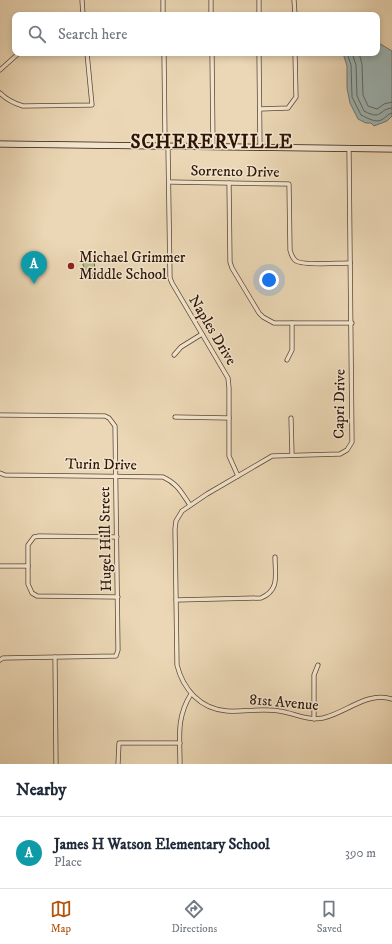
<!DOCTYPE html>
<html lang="en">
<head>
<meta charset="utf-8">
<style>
  body { margin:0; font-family:"IM FELL DW Pica",serif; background:#f6f6f7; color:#1f2937 }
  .you { position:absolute; left:269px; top:280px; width:14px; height:14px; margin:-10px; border:3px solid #fff; border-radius:50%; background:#1a73e8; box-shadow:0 0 0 6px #1a73e833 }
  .badge { display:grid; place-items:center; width:26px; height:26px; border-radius:50%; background:#b45309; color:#fff; font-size:13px; font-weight:700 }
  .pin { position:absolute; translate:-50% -33px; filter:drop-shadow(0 1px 2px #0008) }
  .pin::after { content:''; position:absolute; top:21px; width:14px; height:12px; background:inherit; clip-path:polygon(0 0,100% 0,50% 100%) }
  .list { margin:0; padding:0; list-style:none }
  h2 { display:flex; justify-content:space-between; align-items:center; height:52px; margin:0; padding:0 16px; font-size:17px }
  h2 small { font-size:13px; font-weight:400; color:#747a83 }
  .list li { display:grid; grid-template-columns:26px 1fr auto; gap:12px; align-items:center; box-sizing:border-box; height:72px; padding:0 16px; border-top:1px solid #e0e1e3 }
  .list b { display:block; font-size:15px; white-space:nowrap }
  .list p { margin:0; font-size:13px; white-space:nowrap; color:#747a83 }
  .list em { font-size:13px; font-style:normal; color:#747a83 }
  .icon { flex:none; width:22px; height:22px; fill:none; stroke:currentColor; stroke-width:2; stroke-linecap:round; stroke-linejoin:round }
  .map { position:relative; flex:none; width:392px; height:764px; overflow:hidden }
  .search { position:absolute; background:#fff; box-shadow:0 2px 6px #0003; left:12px; right:12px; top:12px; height:44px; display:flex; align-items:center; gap:10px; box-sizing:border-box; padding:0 14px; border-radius:8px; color:#747a83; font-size:15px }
  .sheet { height:124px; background:#fff }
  nav { display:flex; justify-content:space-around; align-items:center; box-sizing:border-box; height:56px; border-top:1px solid #e0e1e3; background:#fff; font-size:11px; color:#747a83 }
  nav a { display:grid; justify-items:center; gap:2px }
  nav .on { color:#b45309 }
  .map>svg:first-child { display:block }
</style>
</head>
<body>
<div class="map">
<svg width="392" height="764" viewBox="0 0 392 764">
  <rect width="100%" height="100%" fill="#ebd7b5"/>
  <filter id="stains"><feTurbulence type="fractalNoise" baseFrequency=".005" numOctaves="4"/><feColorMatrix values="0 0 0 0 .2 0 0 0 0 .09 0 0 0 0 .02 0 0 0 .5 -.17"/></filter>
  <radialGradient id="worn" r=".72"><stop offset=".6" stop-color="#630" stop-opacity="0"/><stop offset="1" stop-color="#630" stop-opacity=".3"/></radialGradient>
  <path fill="#b6be8e" stroke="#726a4a" d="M86 261 94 262 95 268 91 280 80 276 84 269 83 264Z"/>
  <path fill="#9cb7b8" stroke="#707671" d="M377 42 392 51V116L387 121 374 126 371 123H366L358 119 350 103 347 88V66L343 53H377Z"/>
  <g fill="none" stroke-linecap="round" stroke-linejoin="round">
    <g stroke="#65665f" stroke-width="1">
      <path d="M347 53 351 65 352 97 361 115C368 118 376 124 383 119 387 116 388 114 392 113"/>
      <path d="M352 53 356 65 357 96 364 111C383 121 378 109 392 108"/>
      <path d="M359 53 362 64 363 95 368 106 377 109 384 104 392 102"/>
    </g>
    <g stroke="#5d4632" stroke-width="5">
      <g id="street">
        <path d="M82 0 83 15"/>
        <path d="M163 0V15"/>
        <path d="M211 0V15"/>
        <path d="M259 0V15"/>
        <path d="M294 0 295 15"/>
        <path d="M164 53 165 140 168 147 170 278 172 283 228 378 229 388V456L238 476"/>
        <path d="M212 53 213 147"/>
        <path d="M259 53 260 148"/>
        <path d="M0 70 19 53"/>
        <path d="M0 93C7 100 13 103 23 106L92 105 87 53"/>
        <path d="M260 109 288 108 296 97 295 53"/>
        <path d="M349 149 352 442 347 450 340 454 272 456 207 494 182 511 176 521 175 529 177 665C183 689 200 709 227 711 244 712 262 708 279 711 294 713 307 721 323 718 346 713 367 691 392 699"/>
        <path d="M169 182 289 184 290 250C291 254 292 258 296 261 304 266 339 263 350 263"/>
        <path d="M229 183 230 262 232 268 259 313 263 317 274 323H352"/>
        <path d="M174 355 181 347 202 334"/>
        <path d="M287 360 292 350V323"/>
        <path d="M0 415 105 416 109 418 115 426 118 650 116 656 3 658 0 660"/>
        <path d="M175 417 229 418"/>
        <path d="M291 418 292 455"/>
        <path d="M0 473 5 475 163 477C178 484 181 492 190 505"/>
        <path d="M117 537 39 536 34 537 28 545V584L32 593 37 596 118 597"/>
        <path d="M0 566H28"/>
        <path d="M176 600 261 598C280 590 275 575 275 557"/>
        <path d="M55 657 56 764"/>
        <path d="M314 719V675L318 665"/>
        <path d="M118 764 119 743H180"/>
        <path d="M180 764C180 737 176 718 191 694"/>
      </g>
    </g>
    <g stroke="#2e1506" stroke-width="7">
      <path id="secondary" d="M0 144 392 149"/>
    </g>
    <use href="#street" stroke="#f2e5cf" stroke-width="3.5"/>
    <use href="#secondary" stroke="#f2e5cf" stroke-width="5.5"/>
  </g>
  <circle fill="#8f2418" stroke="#f2e5cf" stroke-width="1.5" cx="71" cy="266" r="4"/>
  <g text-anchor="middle" stroke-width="3" stroke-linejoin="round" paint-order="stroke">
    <g font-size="15" fill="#2e1506" stroke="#f2e5cf">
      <text transform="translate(235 171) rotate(1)" y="5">Sorrento Drive</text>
      <text transform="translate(213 330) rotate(59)" y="5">Naples Drive</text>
      <text transform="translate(339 404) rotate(-89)" y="5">Capri Drive</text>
      <text transform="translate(101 464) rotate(1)" y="5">Turin Drive</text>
      <text transform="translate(105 539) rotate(-91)" y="5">Hugel Hill Street</text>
      <text transform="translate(284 702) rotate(5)" y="5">81st Avenue</text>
    </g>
    <g font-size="15" fill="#2e1506" stroke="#f2e5cf" text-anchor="start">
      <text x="79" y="262">Michael Grimmer<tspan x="79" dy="17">Middle School</tspan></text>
    </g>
    <g font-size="19" font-weight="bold" letter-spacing="1" fill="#2e1506" stroke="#f2e5cf">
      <text x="212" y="148">SCHERERVILLE</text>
    </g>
  </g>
  <rect width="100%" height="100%" filter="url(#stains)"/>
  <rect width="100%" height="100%" fill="url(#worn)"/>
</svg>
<div class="you"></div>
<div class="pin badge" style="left:34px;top:284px;background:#0f9aa8">A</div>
<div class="search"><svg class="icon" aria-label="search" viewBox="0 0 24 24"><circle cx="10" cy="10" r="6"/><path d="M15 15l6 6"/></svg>Search here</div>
</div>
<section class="sheet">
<h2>Nearby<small></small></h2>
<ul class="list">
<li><span class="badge" style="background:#0f9aa8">A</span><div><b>James H Watson Elementary School</b><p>Place</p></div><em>390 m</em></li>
</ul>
</section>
<nav>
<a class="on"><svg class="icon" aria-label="map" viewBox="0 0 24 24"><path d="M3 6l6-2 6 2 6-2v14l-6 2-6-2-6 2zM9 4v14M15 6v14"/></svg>Map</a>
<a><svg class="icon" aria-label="directions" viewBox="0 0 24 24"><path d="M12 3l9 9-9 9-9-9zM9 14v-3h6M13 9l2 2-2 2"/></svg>Directions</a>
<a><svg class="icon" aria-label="saved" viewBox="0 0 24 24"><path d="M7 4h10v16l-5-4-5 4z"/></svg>Saved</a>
</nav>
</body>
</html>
